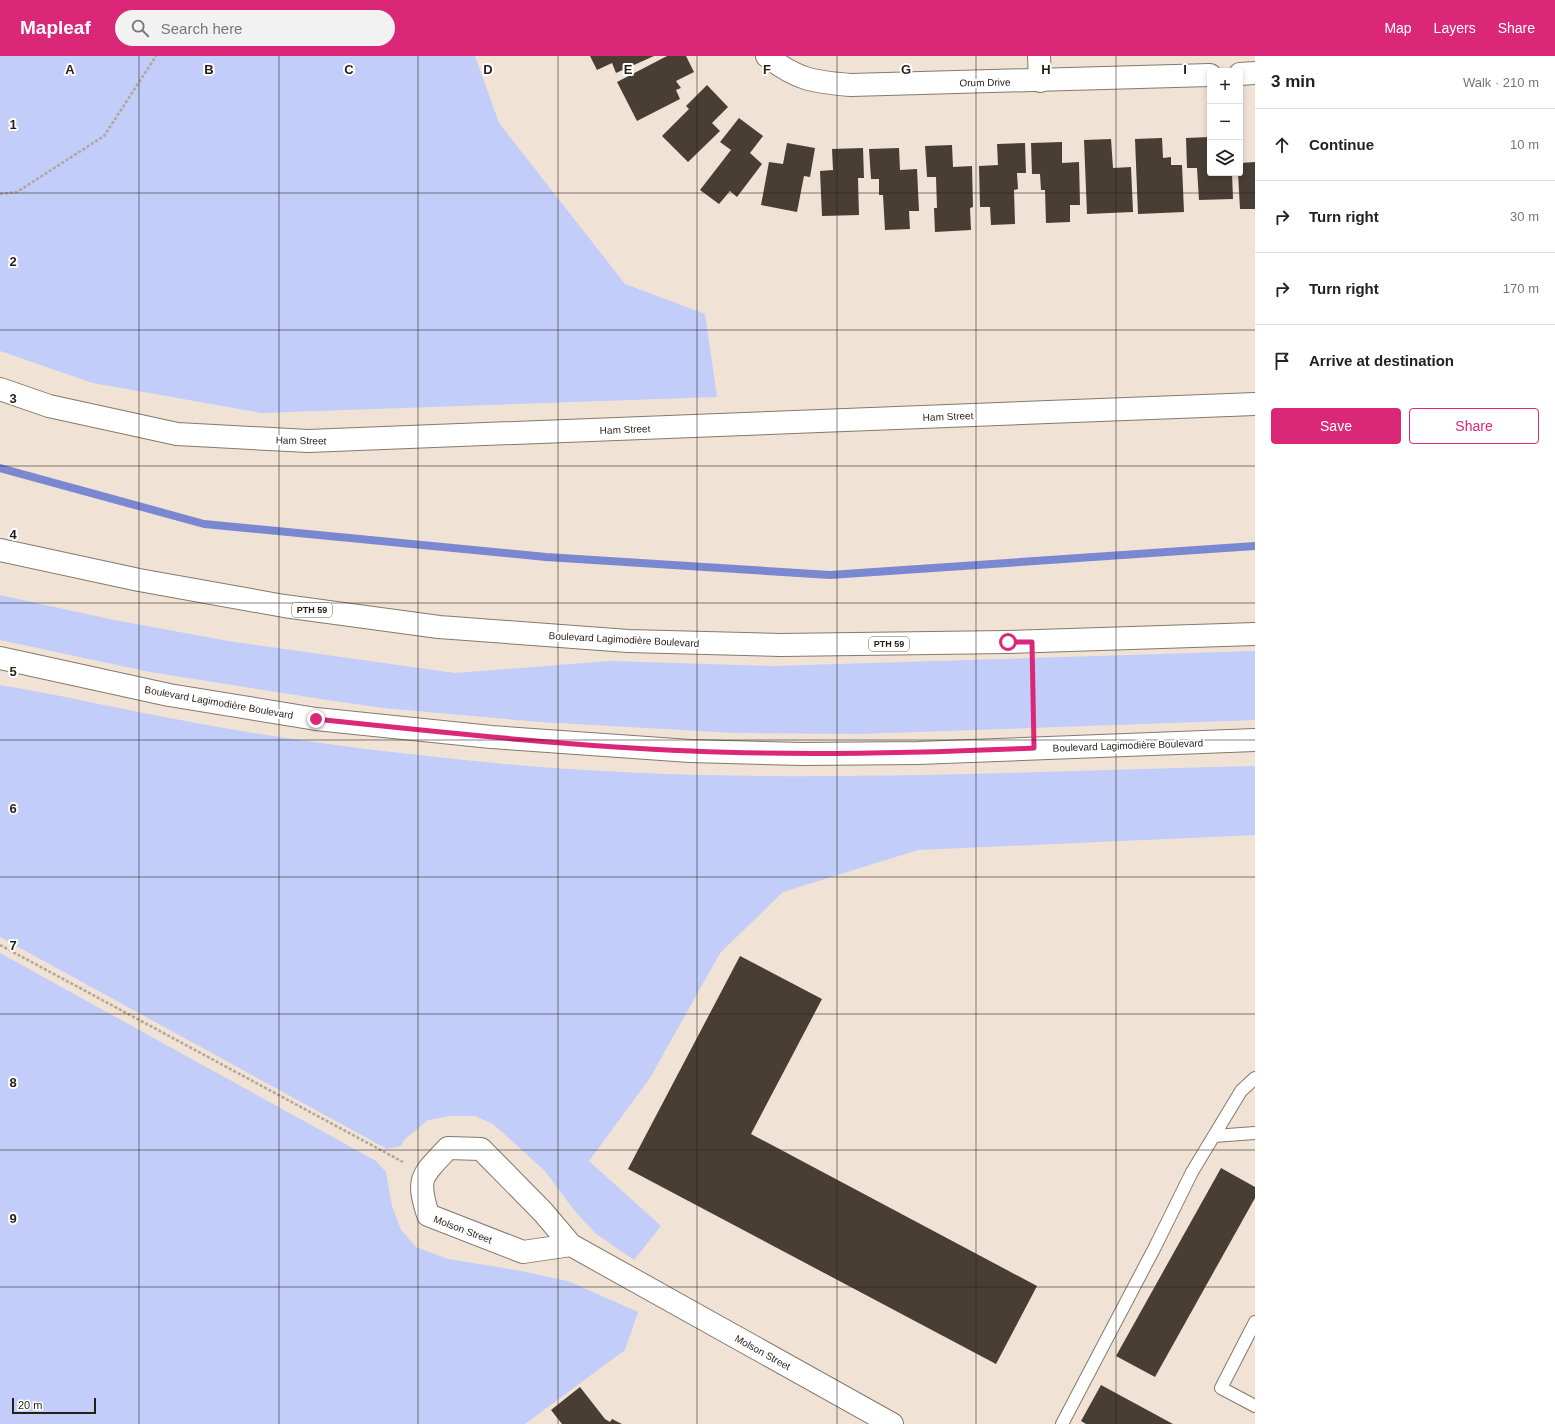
<!DOCTYPE html>
<html lang="en">
<head>
<meta charset="utf-8">
<style>
  body { margin:0; font-family:Arial,sans-serif; background:#f2f2f2; color:#222 }
  .controls { position:absolute; right:12px; top:12px; display:grid; overflow:hidden; border-radius:4px; box-shadow:0 2px 6px #0003 }
  .controls button { width:36px; height:36px; display:grid; place-items:center; padding:0; border:0; border-bottom:1px solid #e0e0e0; background:#fff; color:#222; font:20px sans-serif }
  .scale { position:absolute; left:12px; bottom:10px; width:84px; box-sizing:border-box; padding-left:4px; border:2px solid #251f1a; border-top:0; font-size:11px; line-height:14px; white-space:nowrap; color:#251f1a; -webkit-text-stroke:3px #fff; paint-order:stroke }
  .stop { position:absolute; width:12px; height:12px; margin:-9px; border:3px solid #db2777; border-radius:50%; background:#fff }
  .stop.end { background:#db2777; border-color:#fff; box-shadow:0 1px 4px #0008 }
  .list { margin:0; padding:0; list-style:none }
  h2 { display:flex; justify-content:space-between; align-items:center; height:52px; margin:0; padding:0 16px; font-size:17px }
  h2 small { font-size:13px; font-weight:400; color:#767676 }
  .list li { display:grid; grid-template-columns:26px 1fr auto; gap:12px; align-items:center; box-sizing:border-box; height:72px; padding:0 16px; border-top:1px solid #e0e0e0 }
  .list b { display:block; font-size:15px; white-space:nowrap }
  .list em { font-size:13px; font-style:normal; color:#767676 }
  .actions { display:flex; gap:8px; padding:12px 16px }
  .actions a { flex:1; padding:9px 0; border:1px solid #db2777; border-radius:4px; text-align:center; font-size:14px; color:#db2777 }
  .actions .main { background:#db2777; color:#fff }
  .icon { flex:none; width:22px; height:22px; fill:none; stroke:currentColor; stroke-width:2; stroke-linecap:round; stroke-linejoin:round }
  .map { position:relative; flex:none; width:1255px; height:1368px; overflow:hidden }
  header { display:flex; align-items:center; gap:24px; box-sizing:border-box; height:56px; padding:0 20px; background:#db2777; color:#fff }
  header strong { font-size:19px }
  nav { display:flex; gap:22px; margin-inline-start:auto; font-size:14px }
  .search { width:280px; height:36px; background:#f2f2f2; display:flex; align-items:center; gap:10px; box-sizing:border-box; padding:0 14px; border-radius:22px; color:#767676; font-size:15px }
  main { display:flex }
  aside { flex:1; background:#fff }
  .map>svg:first-child { display:block }
</style>
</head>
<body>
<header>
<strong>Mapleaf</strong>
<div class="search"><svg class="icon" aria-label="search" viewBox="0 0 24 24"><circle cx="10" cy="10" r="6"/><path d="M15 15l6 6"/></svg>Search here</div>
<nav><a>Map</a><a>Layers</a><a>Share</a></nav>
</header>
<main>
<div class="map">
<svg width="1255" height="1368" viewBox="0 0 1255 1368">
  <rect width="100%" height="100%" fill="#f0e2d4"/>
  <g fill="#c2cdf9">
    <path d="M0 0H475L499 67 625 228 705 258 717 341 261 357 93 327 0 295Z"/>
    <path d="M0 539 114 564 234 586 455 617 610 605 774 610 1255 595V664L859 678 736 677 540 666 383 652 321 643 150 616 0 584Z"/>
    <path d="M0 629C61 639 120 653 180 664 284 684 390 697 495 707 747 731 1002 716 1255 710V779L918 794 783 836 720 897 650 1022 589 1105 661 1170 634 1204 595 1177 574 1154 545 1115 493 1068 475 1060H451L428 1064 404 1084 401 1090 387 1093 0 881Z"/>
    <path d="M0 897 376 1105 386 1116 392 1150 401 1174 416 1191 448 1203 516 1214 568 1225 638 1256 625 1294 525 1368H0Z"/>
  </g>
  <g fill="none" stroke-linecap="round" stroke-linejoin="round">
    <path stroke="#7a88d2" stroke-width="8" d="M0 412 204 468 546 501 830 519 1255 490"/>
  </g>
  <g fill="#493e33">
    <path d="M590 0H654L616 17 612 7 597 14Z"/>
    <path d="M667 0H686L694 16 676 25 681 32 676 34 680 43 637 65 617 26Z"/>
    <path d="M707 29 728 51 712 67 720 75 688 106 662 80 689 53 686 50Z"/>
    <path d="M739 62 763 80 750 97 762 108 737 141 730 135 719 148 700 134 731 94 720 86Z"/>
    <path d="M1210 81V117H1232L1233 143 1199 144 1197 112H1187L1186 82Z"/>
    <path d="M1162 82 1163 102 1171 101V109H1182L1184 156 1138 158 1135 83Z"/>
    <path d="M1111 83 1113 112 1131 111 1133 156 1087 158 1084 84Z"/>
    <path d="M1062 86V107L1079 106 1080 149H1070V166L1046 167 1045 134H1041L1040 118H1032L1031 87Z"/>
    <path d="M787 87 815 92 810 121 804 120 797 156 761 149 769 106 783 108Z"/>
    <path d="M1025 87 1026 117H1017L1018 133 1014 134 1015 168 991 169 990 151H980L979 110 998 109 997 88Z"/>
    <path d="M952 89 953 111 972 110 973 151 970 152 971 174 935 176 934 152H937L936 121H927L925 90Z"/>
    <path d="M863 92 864 122H858L859 159 822 160 820 115 833 114 832 93Z"/>
    <path d="M899 92 900 114 917 113 919 155H909L910 173 885 174 883 139H879V123H871L869 93Z"/>
    <path d="M1255 106V153H1240L1238 117H1240V107Z"/>
    <path d="M740 900 822 943 751 1078 1037 1230 996 1308 628 1113Z"/>
    <path d="M1221 1112 1255 1131V1142L1155 1321 1116 1300Z"/>
    <path d="M1101 1329 1173 1368H1086L1081 1365Z"/>
    <path d="M580 1331 605 1363 610 1366 612 1363 622 1368H562L551 1354Z"/>
  </g>
  <g fill="none" stroke-linecap="round" stroke-linejoin="round">
    <g stroke="#85796c" stroke-width="14">
      <g id="service">
        <path d="M1214 1080 1255 1077"/>
        <path d="M1255 1266 1221 1332 1255 1350"/>
        <path d="M1062 1368 1155 1191 1192 1116 1241 1035 1255 1022"/>
      </g>
    </g>
    <g stroke="#85796c" stroke-width="24">
      <g id="minor">
        <path d="M767 0C797 24 814 26 851 29L1210 19"/>
        <path d="M1039 0 1040 25"/>
        <path d="M1240 18 1255 17"/>
        <path d="M0 333 49 350 177 378 308 385 1255 348"/>
        <path d="M571 1189 543 1156 481 1093 448 1092C422 1120 416 1121 428 1159L523 1196 571 1189 892 1368"/>
      </g>
    </g>
    <g stroke="#85796c" stroke-width="24">
      <g id="primary">
        <path d="M0 494 139 524 284 550 439 571 628 585 781 589 1007 586 1255 578"/>
        <path d="M0 602 169 639 316 663 491 681 690 695 802 698 918 697 1255 684"/>
      </g>
    </g>
    <g stroke="#b1a69b" stroke-width="2.5" stroke-dasharray="3 2" stroke-linecap="butt">
      <path d="M0 138 17 136 104 80 156 0"/>
      <path d="M1032 610 1033 667"/>
      <path d="M0 889 403 1106"/>
    </g>
    <use href="#service" stroke="#fff" stroke-width="12"/>
    <use href="#minor" stroke="#fff" stroke-width="22"/>
    <use href="#primary" stroke="#fff" stroke-width="22"/>
  </g>
  <g fill="none" stroke-linecap="round" stroke-linejoin="round">
    <path stroke="#db2777" stroke-width="5" d="M316 663C441 676 566 690 691 695 805 700 920 697 1034 692L1032 586H1008"/>
  </g>
  <path fill="none" stroke="#251f1a" stroke-width="1" stroke-opacity="0.55" d="M139 0V1368M279 0V1368M418 0V1368M558 0V1368M697 0V1368M837 0V1368M976 0V1368M1116 0V1368M0 137H1255M0 274H1255M0 410H1255M0 547H1255M0 684H1255M0 821H1255M0 958H1255M0 1094H1255M0 1231H1255"/>
  <g text-anchor="middle" stroke-width="4" stroke-linejoin="round" paint-order="stroke">
    <g fill="#fff" stroke="#66625f" stroke-width="1">
      <rect x="292" y="547" width="40" height="14" rx="3"/>
      <rect x="869" y="581" width="40" height="14" rx="3"/>
    </g>
    <g font-size="9" font-weight="bold" fill="#251f1a">
      <text x="312" y="557">PTH 59</text>
      <text x="889" y="591">PTH 59</text>
    </g>
    <g font-size="10" fill="#251f1a" stroke="#fff">
      <text transform="translate(985 26) rotate(-1)" y="4">Orum Drive</text>
      <text transform="translate(948 360) rotate(-2)" y="4">Ham Street</text>
      <text transform="translate(625 373) rotate(-2)" y="4">Ham Street</text>
      <text transform="translate(301 384) rotate(1)" y="4">Ham Street</text>
      <text transform="translate(624 583) rotate(3)" y="4">Boulevard Lagimodière Boulevard</text>
      <text transform="translate(219 646) rotate(10)" y="4">Boulevard Lagimodière Boulevard</text>
      <text transform="translate(1128 689) rotate(-2)" y="4">Boulevard Lagimodière Boulevard</text>
      <text transform="translate(463 1173) rotate(21)" y="4">Molson Street</text>
      <text transform="translate(763 1296) rotate(29)" y="4">Molson Street</text>
    </g>
  </g>
  <g font-size="13" text-anchor="middle" font-weight="bold" fill="#251f1a" stroke="#fff" stroke-width="4" stroke-linejoin="round" paint-order="stroke">
    <text x="70" y="18">A</text>
    <text x="209" y="18">B</text>
    <text x="349" y="18">C</text>
    <text x="488" y="18">D</text>
    <text x="628" y="18">E</text>
    <text x="767" y="18">F</text>
    <text x="906" y="18">G</text>
    <text x="1046" y="18">H</text>
    <text x="1185" y="18">I</text>
    <text x="13" y="73">1</text>
    <text x="13" y="210">2</text>
    <text x="13" y="347">3</text>
    <text x="13" y="483">4</text>
    <text x="13" y="620">5</text>
    <text x="13" y="757">6</text>
    <text x="13" y="894">7</text>
    <text x="13" y="1031">8</text>
    <text x="13" y="1167">9</text>
  </g>
</svg>
<div class="controls">
<button>+</button>
<button>−</button>
<button><svg class="icon" aria-label="layers" viewBox="0 0 24 24"><path d="M12 4l9 5-9 5-9-5zM3 14l9 5 9-5"/></svg></button>
</div>
<div class="scale">20 m</div>
<div class="stop" style="left:1008px;top:586px"></div>
<div class="stop end" style="left:316px;top:663px"></div>
</div>
<aside>
<h2>3 min<small>Walk · 210 m</small></h2>
<ul class="list">
<li><svg class="icon" aria-label="ahead" viewBox="0 0 24 24"><path d="M12 20V5M6 11l6-6 6 6"/></svg><div><b>Continue</b></div><em>10 m</em></li>
<li><svg class="icon" aria-label="right" viewBox="0 0 24 24"><path d="M7 20v-9h11M14 6l5 5-5 5"/></svg><div><b>Turn right</b></div><em>30 m</em></li>
<li><svg class="icon" aria-label="right" viewBox="0 0 24 24"><path d="M7 20v-9h11M14 6l5 5-5 5"/></svg><div><b>Turn right</b></div><em>170 m</em></li>
<li><svg class="icon" aria-label="arrive" viewBox="0 0 24 24"><path d="M6 21V4h12l-3 4 3 4H6"/></svg><div><b>Arrive at destination</b></div></li>
</ul>
<div class="actions"><a class="main">Save</a><a>Share</a></div>
</aside>
</main>
</body>
</html>
